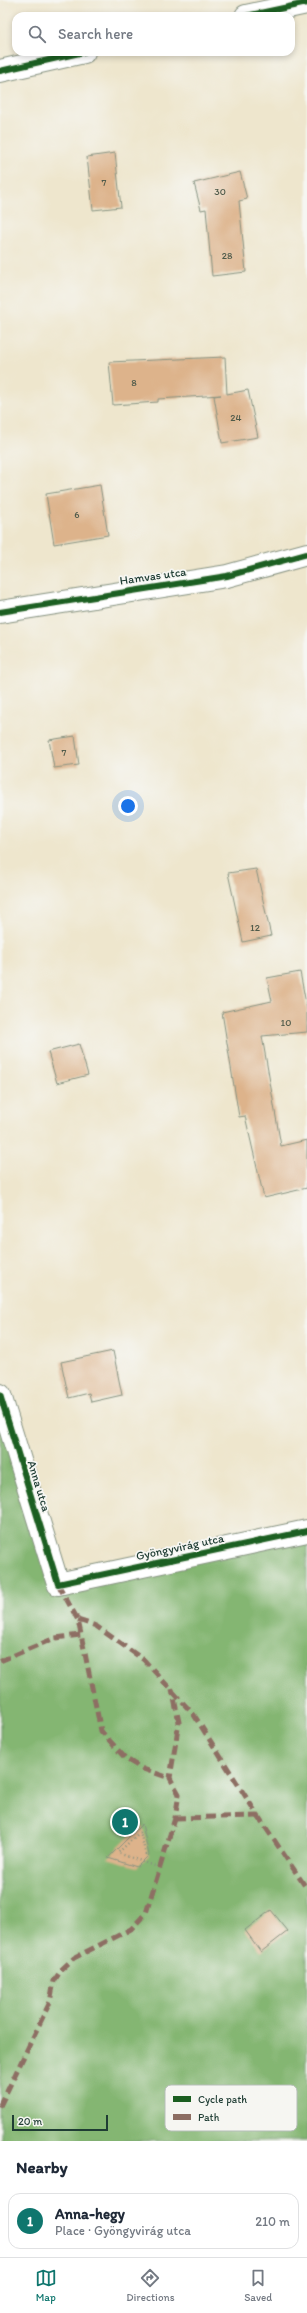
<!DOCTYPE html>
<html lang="en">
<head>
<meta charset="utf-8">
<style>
  body { margin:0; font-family:Itim,sans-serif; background:#f2f2f3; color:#1f2937 }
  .scale { position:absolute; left:12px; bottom:10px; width:96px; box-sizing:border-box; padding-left:4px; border:2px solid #1f3d34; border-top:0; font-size:11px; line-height:14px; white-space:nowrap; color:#1f3d34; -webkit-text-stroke:3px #f6f6f2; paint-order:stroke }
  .you { position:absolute; left:128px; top:806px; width:14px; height:14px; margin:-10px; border:3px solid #fff; border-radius:50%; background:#1a73e8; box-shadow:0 0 0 6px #1a73e833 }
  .badge { display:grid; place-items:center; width:26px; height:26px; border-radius:50%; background:#0f766e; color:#fff; font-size:13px; font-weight:700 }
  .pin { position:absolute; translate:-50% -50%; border:2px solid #fff; box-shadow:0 1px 4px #0006 }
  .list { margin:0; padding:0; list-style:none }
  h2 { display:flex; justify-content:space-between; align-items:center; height:52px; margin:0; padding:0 16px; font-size:17px }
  h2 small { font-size:13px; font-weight:400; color:#747a83 }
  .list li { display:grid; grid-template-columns:26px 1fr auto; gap:12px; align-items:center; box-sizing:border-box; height:56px; margin:0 8px 8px; padding:0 8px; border:1px solid #e0e1e3; border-radius:12px }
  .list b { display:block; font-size:15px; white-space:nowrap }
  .list p { margin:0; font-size:13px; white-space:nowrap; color:#747a83 }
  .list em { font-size:13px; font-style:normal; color:#747a83 }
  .icon { flex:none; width:22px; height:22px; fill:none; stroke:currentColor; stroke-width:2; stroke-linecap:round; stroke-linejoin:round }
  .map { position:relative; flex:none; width:307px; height:2141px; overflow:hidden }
  .search { position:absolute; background:#fff; box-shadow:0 2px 6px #0003; left:12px; right:12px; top:12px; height:44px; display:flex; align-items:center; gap:10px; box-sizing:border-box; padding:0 14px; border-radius:12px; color:#747a83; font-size:15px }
  .sheet { height:116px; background:#fff }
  nav { display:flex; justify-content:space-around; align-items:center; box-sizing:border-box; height:56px; border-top:1px solid #e0e1e3; background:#fff; font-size:11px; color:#747a83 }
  nav a { display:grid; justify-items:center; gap:2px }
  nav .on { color:#0f766e }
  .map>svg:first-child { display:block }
</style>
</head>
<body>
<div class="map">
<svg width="307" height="2141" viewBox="0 0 307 2141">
  <rect width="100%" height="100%" fill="#f6f6f2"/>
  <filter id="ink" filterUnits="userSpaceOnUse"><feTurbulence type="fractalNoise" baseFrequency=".025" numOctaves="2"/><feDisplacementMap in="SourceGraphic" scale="8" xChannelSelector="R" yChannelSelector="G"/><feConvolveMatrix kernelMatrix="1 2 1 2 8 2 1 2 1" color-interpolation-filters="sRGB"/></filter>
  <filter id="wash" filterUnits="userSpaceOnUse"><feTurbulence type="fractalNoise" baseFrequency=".012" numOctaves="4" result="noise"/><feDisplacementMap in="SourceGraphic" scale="16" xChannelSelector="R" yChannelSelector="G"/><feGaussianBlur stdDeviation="0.9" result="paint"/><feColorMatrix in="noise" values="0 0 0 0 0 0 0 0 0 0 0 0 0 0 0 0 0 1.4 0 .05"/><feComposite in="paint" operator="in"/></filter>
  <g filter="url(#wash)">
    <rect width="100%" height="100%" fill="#eee6cd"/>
    <path fill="#84b672" stroke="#527a53" d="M0 1395 58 1583 307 1531V2141H0Z"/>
    <g id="blocks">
      <g fill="#ddb38b">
        <path d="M115 153 121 207 93 210 87 157Z"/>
        <path d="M240 172 247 199 239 201 246 272 212 276 206 209 201 210 194 183Z"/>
        <path d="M225 357 227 394 248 390 258 437 222 443 214 396 221 395 158 399V402L113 405 109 362Z"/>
        <path d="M100 485 108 535 54 544 46 494Z"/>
        <path d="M75 736 79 765 54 768 49 740Z"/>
        <path d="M256 869 271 936 243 942 228 873Z"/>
        <path d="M300 972 307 1009V1032L262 1036 281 1146 307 1140V1188L264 1198 245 1116 239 1117 222 1012 272 1001 267 978Z"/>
        <path d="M79 1044 88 1075 57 1083 48 1052Z"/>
        <path d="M113 1351 122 1395 91 1402 89 1393 69 1398 61 1362Z"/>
        <path d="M142 1824 149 1855 137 1867 108 1858Z"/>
        <path d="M271 1910 288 1931 261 1952 245 1930Z"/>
      </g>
    </g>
  </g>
  <g filter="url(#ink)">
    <use href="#blocks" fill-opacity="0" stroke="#869280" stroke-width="1"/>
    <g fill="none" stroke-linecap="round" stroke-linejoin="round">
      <g stroke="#869280" stroke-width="24">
        <g id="street">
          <path d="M246 16 307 3"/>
          <path d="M0 71 84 52"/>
          <path d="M0 612 227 576 307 554"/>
          <path d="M0 1395 58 1584 307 1531"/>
        </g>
      </g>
      <path stroke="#869280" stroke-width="2.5" stroke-dasharray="1 3" stroke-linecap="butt" d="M146 1855 140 1832 118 1853 158 1867"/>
      <use href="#street" stroke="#fff" stroke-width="22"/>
      <g stroke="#8d6e63" stroke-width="5" stroke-dasharray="10 5" stroke-linecap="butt">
        <path d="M58 1584 78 1620 101 1731 126 1759 143 1769 170 1778"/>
        <path d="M78 1620 96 1626 144 1660 194 1715 258 1816 307 1889"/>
        <path d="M0 1661 55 1638 81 1635"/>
        <path d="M175 1818 258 1816"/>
        <path d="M0 2106 50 2002 54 1981 62 1969 74 1958 131 1929 146 1913 175 1818 179 1794 170 1778 179 1722 172 1689"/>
      </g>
      <g stroke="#f6f6f2" stroke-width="8">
        <g id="cycleway">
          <path d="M246 16 307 3"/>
          <path d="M0 71 84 52"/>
          <path d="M0 612 227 576 307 554"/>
          <path d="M0 1395 58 1584 307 1531"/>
        </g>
      </g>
      <use href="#cycleway" stroke="#1b5e20" stroke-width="6"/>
    </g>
  </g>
  <g text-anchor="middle" stroke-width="3.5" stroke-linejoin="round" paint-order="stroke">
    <g font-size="10" fill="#4e5a4a">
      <text x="104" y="186">7</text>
      <text x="220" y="195">30</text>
      <text x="227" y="259">28</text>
      <text x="134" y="386">8</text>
      <text x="236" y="421">24</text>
      <text x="77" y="518">6</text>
      <text x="64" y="756">7</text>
      <text x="255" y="931">12</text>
      <text x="286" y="1026">10</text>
    </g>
    <g font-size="12" fill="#1f3d34" stroke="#f6f6f2">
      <text transform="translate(153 576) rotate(-8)" y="4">Hamvas utca</text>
      <text transform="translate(39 1486) rotate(73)" y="4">Anna utca</text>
      <text transform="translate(180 1547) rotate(-12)" y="4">Gyöngyvirág utca</text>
    </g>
  </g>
  <rect x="165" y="2085" width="132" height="46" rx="6" fill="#f6f6f2" stroke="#b6beb9" stroke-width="1"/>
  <rect x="173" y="2096" width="18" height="6" fill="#1b5e20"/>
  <rect x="173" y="2114" width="18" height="6" fill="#8d6e63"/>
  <g font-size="11" fill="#1f3d34">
    <text x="198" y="2103">Cycle path</text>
    <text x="198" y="2121">Path</text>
  </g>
</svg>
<div class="scale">20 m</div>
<div class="you"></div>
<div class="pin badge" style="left:125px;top:1822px">1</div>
<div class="search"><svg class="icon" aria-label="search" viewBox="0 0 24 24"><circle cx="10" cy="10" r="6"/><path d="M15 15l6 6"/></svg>Search here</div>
</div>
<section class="sheet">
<h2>Nearby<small></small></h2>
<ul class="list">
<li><span class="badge">1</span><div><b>Anna-hegy</b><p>Place · Gyöngyvirág utca</p></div><em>210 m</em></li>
</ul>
</section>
<nav>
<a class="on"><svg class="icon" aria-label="map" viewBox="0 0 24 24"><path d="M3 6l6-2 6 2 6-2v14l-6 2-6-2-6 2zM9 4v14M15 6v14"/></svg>Map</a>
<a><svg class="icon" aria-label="directions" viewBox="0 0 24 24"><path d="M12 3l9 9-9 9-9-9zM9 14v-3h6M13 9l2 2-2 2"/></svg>Directions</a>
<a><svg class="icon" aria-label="saved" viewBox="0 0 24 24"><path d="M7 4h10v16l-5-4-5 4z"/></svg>Saved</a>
</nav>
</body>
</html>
